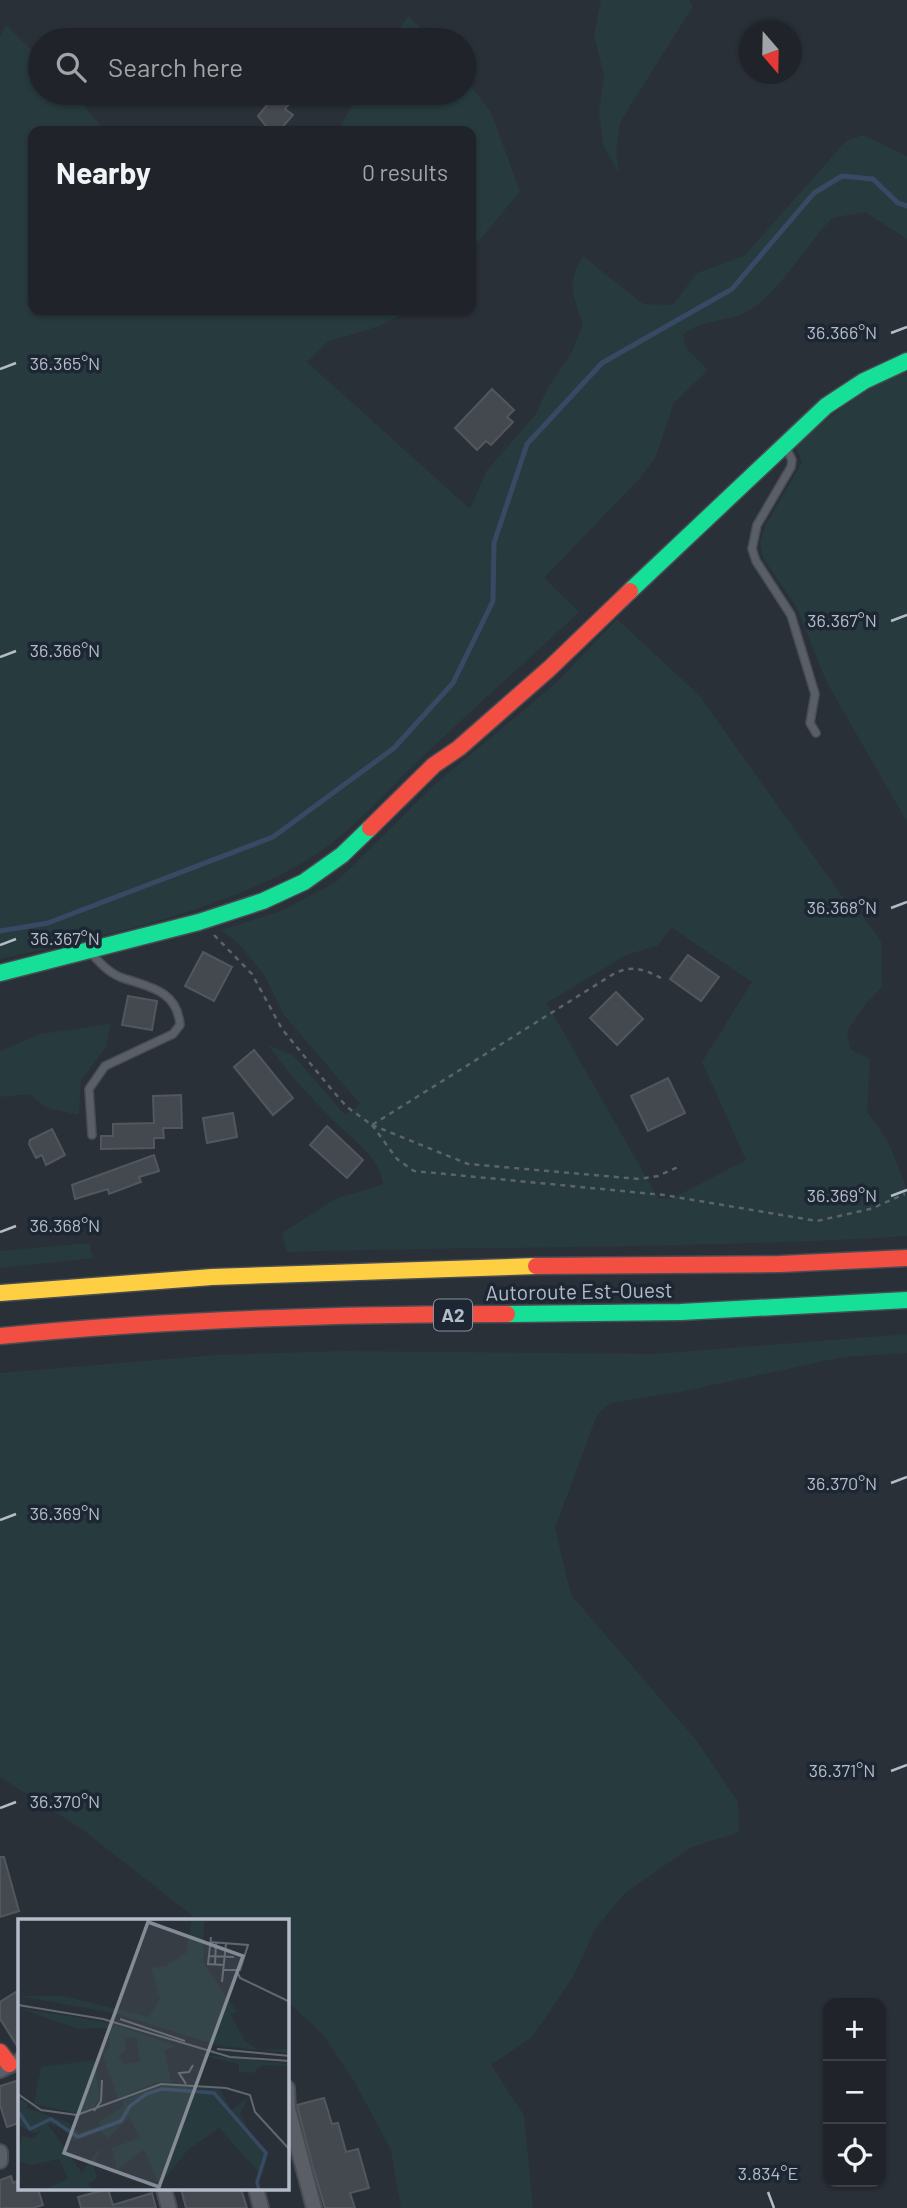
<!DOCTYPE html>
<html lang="en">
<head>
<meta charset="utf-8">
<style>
  body { margin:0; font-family:Barlow,sans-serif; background:#2d3036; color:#f1f3f6 }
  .controls { position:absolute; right:21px; bottom:21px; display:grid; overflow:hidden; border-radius:14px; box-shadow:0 2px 5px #0004 }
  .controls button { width:63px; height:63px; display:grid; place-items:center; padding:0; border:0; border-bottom:2px solid #3d4147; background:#20242a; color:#f1f3f6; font:35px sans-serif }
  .compass { position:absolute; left:739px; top:21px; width:63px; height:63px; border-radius:50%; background:#20242a; box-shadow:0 2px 5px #0004; rotate:160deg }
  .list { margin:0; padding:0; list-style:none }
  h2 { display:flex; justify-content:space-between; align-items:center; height:91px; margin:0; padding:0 28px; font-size:30px }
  h2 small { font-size:23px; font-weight:400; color:#a2a4a8 }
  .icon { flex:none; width:38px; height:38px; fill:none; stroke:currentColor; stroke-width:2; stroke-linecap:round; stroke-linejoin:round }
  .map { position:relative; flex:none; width:907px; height:2208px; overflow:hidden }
  .search { position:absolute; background:#20242a; box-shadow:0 2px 5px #0004; left:28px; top:28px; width:448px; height:77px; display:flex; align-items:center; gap:18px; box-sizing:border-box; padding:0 24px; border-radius:38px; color:#a2a4a8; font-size:26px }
  .panel { position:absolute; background:#20242a; box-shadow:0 2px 5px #0004; left:28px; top:126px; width:448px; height:189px; border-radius:14px }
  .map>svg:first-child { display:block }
</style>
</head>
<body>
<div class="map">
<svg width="907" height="2208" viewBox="0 0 907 2208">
  <rect width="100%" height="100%" fill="#2a3038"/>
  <g fill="#273a3e" fill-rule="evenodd">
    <path d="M601 0H689L693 6 620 122 616 152 619 173 603 145 599 111 604 76 594 35Z"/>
    <path d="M408 16 434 40H392Z"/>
    <path d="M6 25 40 59V93H72L106 131H33V310H409L380 326 327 342 307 362 470 509 487 470 536 414 547 389 571 354 583 324C573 295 566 283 583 256L643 304 673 305 697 273 744 256 846 141 863 135 907 156V239L865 212 832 218C805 247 785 284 753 308 731 324 702 317 683 335L685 347 708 370 674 403 655 458 640 478 544 578 579 612C527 661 473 709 420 759 381 797 346 839 297 866 209 915 97 937 0 959V37Z"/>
    <path d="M464 78 491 112 520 192 471 250V131H337L360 93H464Z"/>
    <path d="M907 372V822L826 681 797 608 763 558 760 543 766 524 802 463 796 446C829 418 865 385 907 372Z"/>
    <path d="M617 619 699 695 842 896 855 906 881 941 882 987 864 1006 847 1031 850 1049 870 1059 867 1112 888 1141 907 1189V1236C701 1249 494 1246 287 1252L282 1233 335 1199 383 1184C379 1155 352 1140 333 1120 310 1097 287 1072 268 1045L293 1055 345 1115 360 1104 283 1014 265 976 239 944 221 930 281 911 336 882 434 785 556 683ZM672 928 752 982 702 1062 746 1160 671 1199 658 1198 547 1003 626 955 657 946Z"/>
    <path d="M110 1024 106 1047 81 1080 79 1115 47 1108 29 1094 0 1097V1051L40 1034Z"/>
    <path d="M89 1243 93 1258 0 1268V1251Z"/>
    <path d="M907 1334V1353L843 1357 680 1392 610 1403 597 1415 555 1528 571 1595 696 1740 738 1802 739 1832 690 1848 625 1893 595 1929 573 1977 532 2037 491 2065 524 2115 533 2208H401L391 2150 354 2081 323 2035 287 2001V1921H199L83 1830 0 1777V1373L216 1355 343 1351 654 1354Z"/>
  </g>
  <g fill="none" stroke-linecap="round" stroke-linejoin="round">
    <path stroke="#384963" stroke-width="5" d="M0 931 48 923 273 837 394 748 453 683 493 601 494 543 527 444 602 363 732 289 814 193 842 176 873 179 898 203 907 206"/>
  </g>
  <g fill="#444950" stroke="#52575f" stroke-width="2">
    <path d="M276 94 288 105 285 109 293 115 279 131H270L258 116Z"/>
    <path d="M492 389 514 410 507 417 513 422 491 445 486 441 477 450 455 428Z"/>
    <path d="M203 952 232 967 214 1001 185 986Z"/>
    <path d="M688 955 719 977 701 1001 670 979Z"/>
    <path d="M616 992 643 1019 617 1045 590 1018Z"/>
    <path d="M128 996 157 1001 152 1030 122 1025Z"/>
    <path d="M254 1050 293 1098 273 1115 234 1067Z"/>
    <path d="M668 1078 685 1113 648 1131 631 1096Z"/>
    <path d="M181 1095 182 1128H163L164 1138H154V1148L101 1149V1136H113V1124L154 1123 153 1096Z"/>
    <path d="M233 1113 237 1137 207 1143 203 1118Z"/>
    <path d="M327 1126 363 1160 347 1178 310 1145Z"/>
    <path d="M52 1129 65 1155 46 1165 42 1155 36 1158 29 1144 30 1140Z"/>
    <path d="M154 1155 159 1171 139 1177 141 1182 109 1194 108 1189 75 1199 72 1185Z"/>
    <path d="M0 1857H4L19 1911 0 1917Z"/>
    <path d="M19 1990V2049L0 2019V2002Z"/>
    <path d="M19 2080V2123L7 2127 0 2105V2086Z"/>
    <path d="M324 2098 332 2124 338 2123 346 2152 358 2149 369 2188 350 2193 355 2208H325L312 2164 297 2105Z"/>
    <path d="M11 2176 13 2183 19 2180V2189H38L43 2205 33 2208H0V2180Z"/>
    <path d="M108 2189 113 2205 152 2193 156 2208H81L78 2197Z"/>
    <path d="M181 2189H241L247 2208H186Z"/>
  </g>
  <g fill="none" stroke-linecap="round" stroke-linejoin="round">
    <g stroke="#484c53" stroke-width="10">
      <g id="lane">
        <path d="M784 444 792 460 791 467 757 525 752 549 756 561 791 615 815 694 810 723 816 733"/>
        <path d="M90 952C99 962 108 972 120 977 148 987 177 989 180 1025L173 1034 105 1066 89 1089 92 1135"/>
      </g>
    </g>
    <g stroke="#484c53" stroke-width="18">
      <g id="street">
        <path d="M0 2070 19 2061"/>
        <path d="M287 2088 288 2109 314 2208"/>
        <path d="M0 2152V2161"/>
        <path d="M164 2189 169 2208"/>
        <path d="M256 2189 261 2208"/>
      </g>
    </g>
    <g stroke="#484c53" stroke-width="19">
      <g id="fast">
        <path d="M630 591 826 406 864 381 907 361"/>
        <path d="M0 973 199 922 263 901 304 882 342 855 370 828"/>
        <path d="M507 1314 681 1312 907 1300"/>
      </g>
    </g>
    <g stroke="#484c53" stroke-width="19">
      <path id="slow" d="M0 1293 212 1277 536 1266"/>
    </g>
    <g stroke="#484c53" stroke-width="19">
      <g id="jam">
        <path d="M370 828 434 765 459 748 550 668 630 591"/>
        <path d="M536 1266 780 1264 907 1258"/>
        <path d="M0 1336C169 1319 337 1314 507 1314"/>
        <path d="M0 2052 9 2064"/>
      </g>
    </g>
    <g stroke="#5d636a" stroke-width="2.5" stroke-dasharray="5 5" stroke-linecap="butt">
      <path d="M214 935 252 974 282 1029 332 1090 347 1107 372 1125 615 973C633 965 643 969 661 978"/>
      <path d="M372 1125 397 1159 414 1171 664 1195 817 1221 870 1209 905 1194"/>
      <path d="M372 1125 468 1164 639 1179 658 1176 680 1166"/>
    </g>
    <use href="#lane" stroke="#5a5e66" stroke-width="7"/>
    <use href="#street" stroke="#5a5e66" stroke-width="14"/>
    <use href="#fast" stroke="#16e098" stroke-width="16"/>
    <use href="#slow" stroke="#ffcf43" stroke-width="16"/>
    <use href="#jam" stroke="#f24e42" stroke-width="16"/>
  </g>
  <path fill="none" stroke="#b4bcc9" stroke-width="2.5" d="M891 333 907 327M0 369 16 363M891 621 907 615M0 657 16 651M891 908 907 902M0 945 16 939M891 1196 907 1190M0 1232 16 1226M891 1483 907 1477M0 1520 16 1514M891 1771 907 1765M0 1808 16 1802M768 2192 774 2208"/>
  <g text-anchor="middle" stroke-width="7" stroke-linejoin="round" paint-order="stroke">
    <rect fill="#1d2633" stroke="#878f9c" stroke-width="2" x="434" y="1299.5" width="38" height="31" rx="5"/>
    <g font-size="19" font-weight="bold" fill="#b4bcc9">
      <text x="453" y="1322">A2</text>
    </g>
    <g font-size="21" fill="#b4bcc9" stroke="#1d2633">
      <text transform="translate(579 1292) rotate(-1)" y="7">Autoroute Est-Ouest</text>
    </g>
  </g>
  <g transform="translate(18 1919)">
    <rect width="271" height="271" fill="#2a3038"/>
    <path d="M174 0H186L185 43 219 93 212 95 227 122 240 131 271 130V134L202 127 96 94 0 77H46L131 98 142 80 133 49 148 47 168 34ZM0 89 92 104 159 127 146 131 153 163H139L100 180 85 136 92 128 91 109 61 110ZM118 118 122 143 106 145 100 137 108 131 107 119ZM179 135 271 145V147L244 146 235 154 221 153V145ZM76 141 82 181 75 189 62 195 16 185 23 148ZM143 166 202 170 213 192 230 178 222 195 233 215 251 234 244 257 201 209 170 231 141 266 126 230 99 251 94 229 122 219 111 198 90 219 82 211 56 221 44 209 30 205 64 254 83 227 76 248 79 259 70 265 74 271H26L50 260 41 240 13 246 0 241 4 217 15 219 24 211 16 214 2 207 0 178 10 185 8 189 49 203 62 214 82 207 81 203 106 187 104 182Z" fill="#273a3e" fill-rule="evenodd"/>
    <path fill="none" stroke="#384963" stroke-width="3.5" d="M0 192 12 210 33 200 60 218 103 202 112 187 128 175 144 170 196 174 248 234 239 263 241 271"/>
    <path fill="none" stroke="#616872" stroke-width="2" d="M193 18 190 45 206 46M192 23 230 26 222 51H206M191 37 216 38M197 45 198 23M219 52 222 59 272 83M204 63 208 24M0 86 85 100 212 138 272 142M102 100 167 122M199 130 272 137M168 165 161 154 171 153 175 146M0 175 23 191 59 196 143 165 208 169 232 176 237 193 272 231M76 192 83 182 84 161"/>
    <path fill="#848b96" fill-opacity="0.15" stroke="#848b96" stroke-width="3.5" d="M130 3 225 37 141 268 46 234Z"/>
    <rect width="271" height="271" fill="none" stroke="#b4bcc9" stroke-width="3.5"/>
  </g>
  <g font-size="18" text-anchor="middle" fill="#b4bcc9" stroke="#1d2633" stroke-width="7" stroke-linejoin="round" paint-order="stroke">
    <text x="842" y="339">36.366°N</text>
    <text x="65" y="370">36.365°N</text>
    <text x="842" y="627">36.367°N</text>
    <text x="65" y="657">36.366°N</text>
    <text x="842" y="914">36.368°N</text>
    <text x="65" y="945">36.367°N</text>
    <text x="842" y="1202">36.369°N</text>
    <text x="65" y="1232">36.368°N</text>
    <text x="842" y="1490">36.370°N</text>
    <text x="65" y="1520">36.369°N</text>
    <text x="842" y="1777">36.371°N</text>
    <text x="65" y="1808">36.370°N</text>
    <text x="768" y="2180">3.834°E</text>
  </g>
</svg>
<div class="controls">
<button>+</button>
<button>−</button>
<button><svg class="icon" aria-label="locate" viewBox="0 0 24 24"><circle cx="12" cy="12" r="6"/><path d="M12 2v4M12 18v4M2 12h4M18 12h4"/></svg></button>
</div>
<svg class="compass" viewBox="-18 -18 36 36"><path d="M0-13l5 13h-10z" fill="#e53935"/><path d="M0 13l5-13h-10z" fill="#a2a4a8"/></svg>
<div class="search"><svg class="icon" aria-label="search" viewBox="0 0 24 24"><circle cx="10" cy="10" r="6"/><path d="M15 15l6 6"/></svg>Search here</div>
<section class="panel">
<h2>Nearby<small>0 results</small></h2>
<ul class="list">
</ul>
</section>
</div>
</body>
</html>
